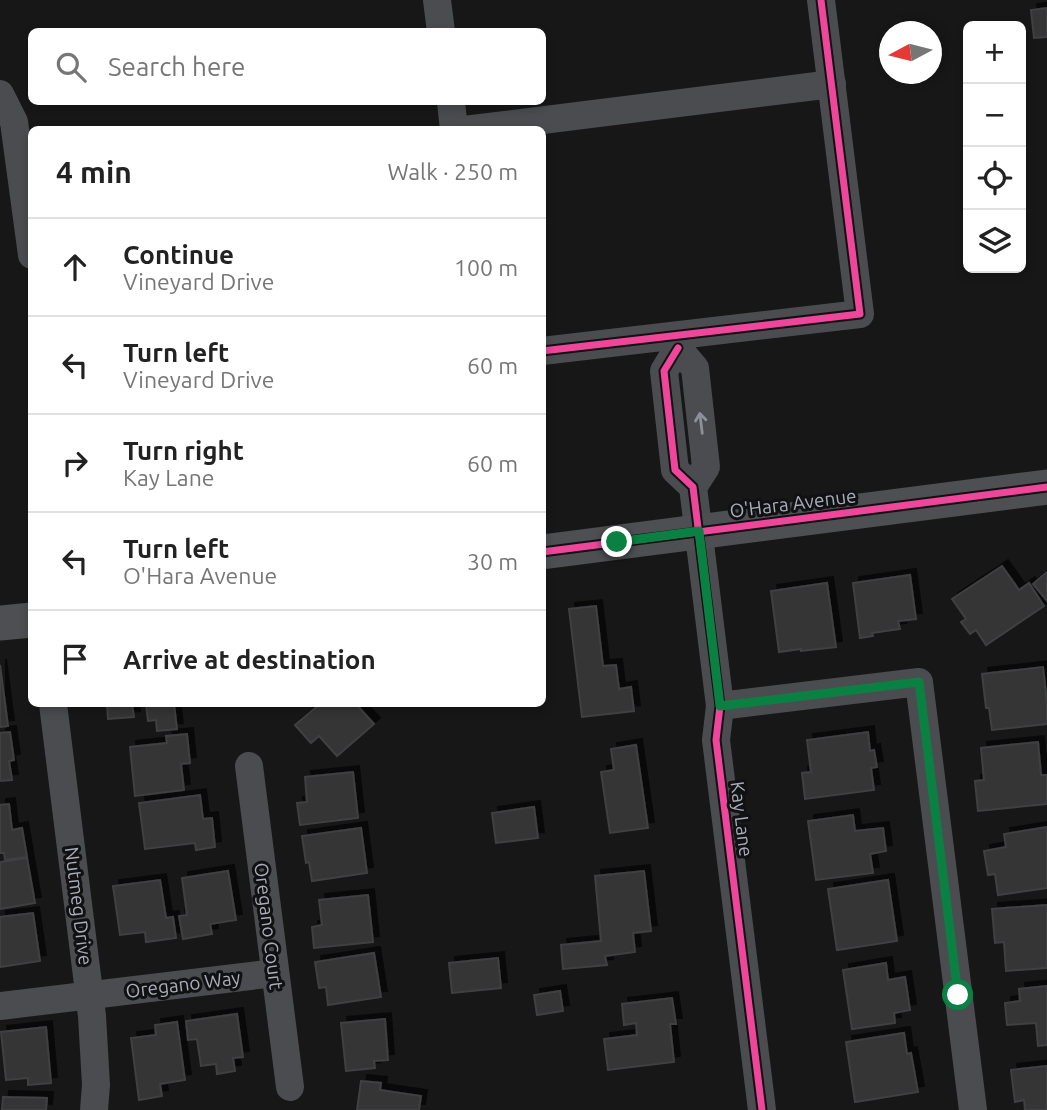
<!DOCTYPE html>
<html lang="en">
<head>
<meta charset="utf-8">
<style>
  body { margin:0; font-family:Ubuntu,sans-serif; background:#f6f6f6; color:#222 }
  .controls { position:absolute; right:21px; top:21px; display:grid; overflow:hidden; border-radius:10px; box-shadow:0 4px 10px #0003 }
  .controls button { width:63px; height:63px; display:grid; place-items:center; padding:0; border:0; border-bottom:2px solid #e0e0e0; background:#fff; color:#222; font:35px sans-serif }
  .compass { position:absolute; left:879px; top:21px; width:63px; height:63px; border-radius:50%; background:#fff; box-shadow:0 4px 10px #0003; rotate:263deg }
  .stop { position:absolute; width:21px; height:21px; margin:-16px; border:5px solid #0b8043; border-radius:50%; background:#fff }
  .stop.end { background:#0b8043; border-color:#fff; box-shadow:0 2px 7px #0008 }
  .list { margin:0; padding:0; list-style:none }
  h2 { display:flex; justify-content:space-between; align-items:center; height:91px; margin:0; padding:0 28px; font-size:30px }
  h2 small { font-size:23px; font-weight:400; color:#767676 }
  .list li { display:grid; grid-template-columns:46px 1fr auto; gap:21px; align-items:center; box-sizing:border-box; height:98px; padding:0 28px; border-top:2px solid #e0e0e0 }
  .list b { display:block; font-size:26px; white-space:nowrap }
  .list p { margin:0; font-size:23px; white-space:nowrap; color:#767676 }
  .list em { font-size:23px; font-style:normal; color:#767676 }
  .icon { flex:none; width:38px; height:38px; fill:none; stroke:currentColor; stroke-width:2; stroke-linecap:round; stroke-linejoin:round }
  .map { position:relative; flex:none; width:1047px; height:1110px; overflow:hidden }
  .search { position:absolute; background:#fff; box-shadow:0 4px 10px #0003; left:28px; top:28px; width:518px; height:77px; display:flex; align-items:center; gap:18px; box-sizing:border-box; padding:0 24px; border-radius:10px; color:#767676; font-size:26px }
  .panel { position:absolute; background:#fff; box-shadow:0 4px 10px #0003; left:28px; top:126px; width:518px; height:581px; border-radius:10px }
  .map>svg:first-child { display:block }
</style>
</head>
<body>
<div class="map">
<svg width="1047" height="1110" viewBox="0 0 1047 1110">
  <defs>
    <filter id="shadow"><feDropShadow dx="6" dy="-6" stdDeviation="0" flood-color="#0009"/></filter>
  </defs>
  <rect width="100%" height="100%" fill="#171717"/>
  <g fill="#353536" stroke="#3f4043" stroke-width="2" filter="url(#shadow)">
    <path d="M1047 8V37L1034 38 1031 10Z"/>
    <path d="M1002 566 1019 590 1029 583 1044 606 986 645 976 630 970 634 961 622 966 619 952 599Z"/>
    <path d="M1047 572V601L1033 584Z"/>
    <path d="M910 575 916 619 898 621 900 629 872 633 873 636 860 638 853 583Z"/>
    <path d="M827 583 836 647 801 651V649L779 652 771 591Z"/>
    <path d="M596 606 603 666 616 665 619 689 631 687 634 711 582 717 569 609Z"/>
    <path d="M0 665 8 726 0 727Z"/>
    <path d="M1043 667 1047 702V724L992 730 989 708H986L982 674Z"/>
    <path d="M107 704H132L134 717 108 719Z"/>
    <path d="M146 704H177H174L177 729 157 731 156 720 148 721Z"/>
    <path d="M320 704H356L374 724 337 756 319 736 311 743 295 725Z"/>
    <path d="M10 732 14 760 9 761 12 780 0 781V733Z"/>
    <path d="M868 732 870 751 874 750 877 767 871 768 874 790 805 799 802 773 811 772 807 740Z"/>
    <path d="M187 734 190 763 181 764 184 790 135 796 130 747 167 743 166 736Z"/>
    <path d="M1038 742 1041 775H1047V804L978 811 975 781 984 780 981 748Z"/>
    <path d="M636 745 648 828 610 833 601 772 614 770 611 749Z"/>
    <path d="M353 772 358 818 300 825 297 803 307 802 305 777Z"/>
    <path d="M200 795 203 819 212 818 215 847 196 850 195 843 145 849 139 803Z"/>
    <path d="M9 804 12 830 22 828 27 857 5 860 4 853H0V805Z"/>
    <path d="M534 807 538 838 496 843 492 813Z"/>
    <path d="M853 815 855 831 883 828 886 851 870 854 873 873 816 880 808 821Z"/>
    <path d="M1047 827V888L998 895 995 874 988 875 984 851 1006 847 1004 834Z"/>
    <path d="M361 828 367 873 312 881 309 862 306 863 302 836Z"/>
    <path d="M27 858 35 903 0 909V862Z"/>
    <path d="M228 871 236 920 210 924 212 934 183 939 179 916 187 915 182 878Z"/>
    <path d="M644 871 651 931 633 933 635 952 605 956 607 965 563 969 561 945 601 941 595 876Z"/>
    <path d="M160 880 166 918 173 917 176 938 146 942 145 932 120 935 113 886Z"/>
    <path d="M888 880 897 941 837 950 828 889Z"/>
    <path d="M368 895 373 942 314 948 312 927 322 925 319 900Z"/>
    <path d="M1047 905V968L1006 971 1004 942 995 943 992 909Z"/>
    <path d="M33 913 40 961 0 967V917Z"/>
    <path d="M374 953 381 997 328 1005 326 987 319 988 315 962Z"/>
    <path d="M498 958 501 988 452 993 449 963Z"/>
    <path d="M886 963 888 980 905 977 910 1010 894 1013 895 1023 852 1029 843 970Z"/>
    <path d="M1047 986V1045L1038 1046 1036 1023 1007 1025 1005 1003 1020 1001 1019 989Z"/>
    <path d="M560 991 563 1011 537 1015 534 995Z"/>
    <path d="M672 998 676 1024H670L674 1062 608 1070 604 1039 637 1035 636 1023 624 1025 622 1004Z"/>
    <path d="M237 1014 243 1057 233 1058 235 1071 217 1074 216 1064 201 1066 197 1039 188 1040 186 1021Z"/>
    <path d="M385 1019 388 1060 374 1061 375 1068 346 1071 341 1023Z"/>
    <path d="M177 1022 185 1080 160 1084 162 1096 139 1100 131 1038 156 1035 155 1025Z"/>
    <path d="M46 1027 51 1083 28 1085V1078L6 1080 1 1032Z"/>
    <path d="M904 1033 907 1054 911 1053 918 1092 855 1102 846 1042Z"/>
    <path d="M1047 1066V1110H1025L1024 1100 1015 1102 1011 1070Z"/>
    <path d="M361 1081 381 1083 380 1090 421 1096 419 1110H357Z"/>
    <path d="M3 1097 47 1098 46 1110H2Z"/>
  </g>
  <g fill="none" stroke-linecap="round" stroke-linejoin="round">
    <g stroke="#4b4c50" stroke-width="28">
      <path d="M437 0 441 32"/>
      <path d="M0 94 14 122 32 255"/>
      <path d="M451 102 454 130"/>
      <path d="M464 130 832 84"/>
      <path d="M676 336 678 348 695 368 706 467 693 487"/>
      <path d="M678 348 664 371 675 470 693 487 720 706 716 740 762 1110"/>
      <path d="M542 351 860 314 821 0"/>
      <path d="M53 704 92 1016 96 1085 94 1110"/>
      <path d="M720 706 919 682 973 1110"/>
      <path d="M249 766 290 1087"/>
      <path d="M0 1006 275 973"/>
    </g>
    <g stroke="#4d4f52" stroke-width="35">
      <path d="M542 552 1047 487"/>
      <path d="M0 623 32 620"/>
    </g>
    <g stroke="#111113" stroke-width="11">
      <g id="cycleway">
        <path d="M678 348 664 371 675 470 693 487 720 706 716 740 762 1110"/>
        <path d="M542 351 860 314 821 0"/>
        <path d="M542 552 1047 487"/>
      </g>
    </g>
    <use href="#cycleway" stroke="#ed469a" stroke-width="7"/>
  </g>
  <defs><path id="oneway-shaft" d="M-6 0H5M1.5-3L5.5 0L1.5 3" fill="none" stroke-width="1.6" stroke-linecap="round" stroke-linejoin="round" transform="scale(1.75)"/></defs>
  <use stroke="#8c9099" href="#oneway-shaft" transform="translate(701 423) rotate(-97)"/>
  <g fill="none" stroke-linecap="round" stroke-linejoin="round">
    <path stroke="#0b8043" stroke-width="9" d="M617 542 699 531 720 706 919 682 958 995"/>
  </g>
  <g text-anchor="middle" stroke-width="6" stroke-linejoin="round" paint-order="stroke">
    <g font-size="19" fill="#a8adb8" stroke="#111113">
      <text transform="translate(793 503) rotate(-7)" y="7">O'Hara Avenue</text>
      <text transform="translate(742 819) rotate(83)" y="7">Kay Lane</text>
      <text transform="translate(79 906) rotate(83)" y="7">Nutmeg Drive</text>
      <text transform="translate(269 926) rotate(83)" y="7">Oregano Court</text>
      <text transform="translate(183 984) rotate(-7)" y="7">Oregano Way</text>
    </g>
  </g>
</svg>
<div class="controls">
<button>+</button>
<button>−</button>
<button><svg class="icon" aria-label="locate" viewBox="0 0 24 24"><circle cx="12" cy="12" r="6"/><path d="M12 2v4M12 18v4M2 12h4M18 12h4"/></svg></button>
<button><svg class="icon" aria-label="layers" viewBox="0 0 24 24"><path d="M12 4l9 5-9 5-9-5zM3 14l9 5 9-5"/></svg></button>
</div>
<svg class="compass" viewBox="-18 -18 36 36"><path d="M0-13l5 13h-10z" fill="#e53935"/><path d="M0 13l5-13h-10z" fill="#767676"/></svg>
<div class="stop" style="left:958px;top:995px"></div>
<div class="stop end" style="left:617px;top:542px"></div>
<div class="search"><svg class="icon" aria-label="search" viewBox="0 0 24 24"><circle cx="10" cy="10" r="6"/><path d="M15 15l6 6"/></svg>Search here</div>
<section class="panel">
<h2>4 min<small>Walk · 250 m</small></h2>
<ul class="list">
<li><svg class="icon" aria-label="ahead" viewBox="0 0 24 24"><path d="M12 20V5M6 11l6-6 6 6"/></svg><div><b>Continue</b><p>Vineyard Drive</p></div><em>100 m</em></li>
<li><svg class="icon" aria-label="left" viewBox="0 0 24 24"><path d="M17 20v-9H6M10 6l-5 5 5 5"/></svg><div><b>Turn left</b><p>Vineyard Drive</p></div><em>60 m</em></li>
<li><svg class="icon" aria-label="right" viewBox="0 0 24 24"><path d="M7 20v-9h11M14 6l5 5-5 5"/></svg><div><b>Turn right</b><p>Kay Lane</p></div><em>60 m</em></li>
<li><svg class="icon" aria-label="left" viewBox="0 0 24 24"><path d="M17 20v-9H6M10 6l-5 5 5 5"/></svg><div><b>Turn left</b><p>O'Hara Avenue</p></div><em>30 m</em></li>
<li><svg class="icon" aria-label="arrive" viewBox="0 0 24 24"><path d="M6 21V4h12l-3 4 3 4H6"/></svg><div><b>Arrive at destination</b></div></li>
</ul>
</section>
</div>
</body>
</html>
